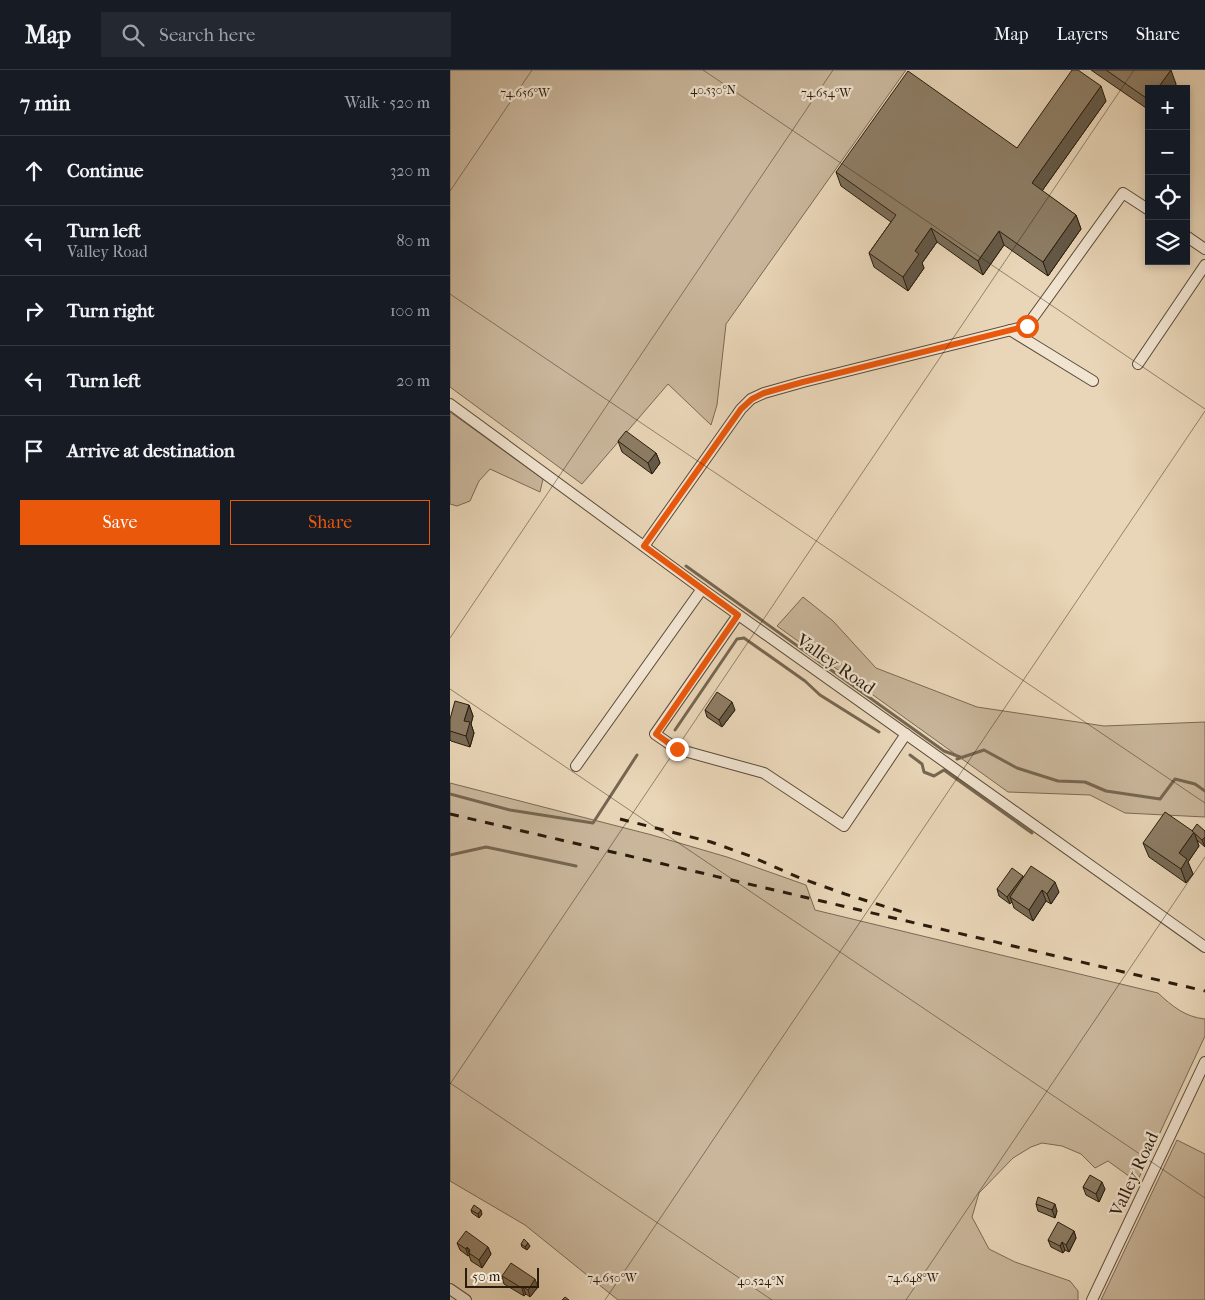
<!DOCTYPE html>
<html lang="en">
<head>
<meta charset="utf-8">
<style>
  body { margin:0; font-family:"IM FELL French Canon",serif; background:#242831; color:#f1f3f6 }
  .controls { position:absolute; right:15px; top:15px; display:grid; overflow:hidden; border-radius:0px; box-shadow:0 2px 8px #0003 }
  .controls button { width:45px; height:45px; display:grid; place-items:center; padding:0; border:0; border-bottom:1px solid #363941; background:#171b24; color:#f1f3f6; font:25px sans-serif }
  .scale { position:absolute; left:15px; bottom:12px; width:74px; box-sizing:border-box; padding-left:5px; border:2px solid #2a1c0c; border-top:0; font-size:14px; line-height:18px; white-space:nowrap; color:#2a1c0c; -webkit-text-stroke:4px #f1e4d1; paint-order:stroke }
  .stop { position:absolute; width:15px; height:15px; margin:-11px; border:4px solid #ea580c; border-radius:50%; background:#fff }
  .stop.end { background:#ea580c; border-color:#fff; box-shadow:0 1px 5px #0008 }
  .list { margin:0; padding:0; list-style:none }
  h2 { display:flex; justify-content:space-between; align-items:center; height:65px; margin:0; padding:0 20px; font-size:21px }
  h2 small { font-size:16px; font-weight:400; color:#9ea1a6 }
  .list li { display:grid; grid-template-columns:32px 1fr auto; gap:15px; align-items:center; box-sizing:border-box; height:70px; padding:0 20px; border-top:1px solid #363941 }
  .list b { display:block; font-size:19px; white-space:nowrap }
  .list p { margin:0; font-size:16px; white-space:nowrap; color:#9ea1a6 }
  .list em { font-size:16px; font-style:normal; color:#9ea1a6 }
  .actions { display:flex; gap:10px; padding:15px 20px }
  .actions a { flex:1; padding:11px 0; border:1px solid #ea580c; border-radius:0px; text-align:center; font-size:18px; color:#ea580c }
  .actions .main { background:#ea580c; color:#fff }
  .icon { flex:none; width:28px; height:28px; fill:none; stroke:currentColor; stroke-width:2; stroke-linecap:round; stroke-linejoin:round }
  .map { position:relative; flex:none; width:755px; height:1230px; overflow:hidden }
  header { display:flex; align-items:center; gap:30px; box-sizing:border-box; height:70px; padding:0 25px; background:#171b24; border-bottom:1px solid #363941 }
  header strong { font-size:24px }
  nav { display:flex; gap:28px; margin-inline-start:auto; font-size:18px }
  .search { width:350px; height:45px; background:#242831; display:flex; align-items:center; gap:12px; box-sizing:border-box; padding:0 18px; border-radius:0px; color:#9ea1a6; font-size:19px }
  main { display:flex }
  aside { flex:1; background:#171b24 }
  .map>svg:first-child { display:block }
</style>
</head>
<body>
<header>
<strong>Map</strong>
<div class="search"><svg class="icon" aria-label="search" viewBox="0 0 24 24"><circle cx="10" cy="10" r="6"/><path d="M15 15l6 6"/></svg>Search here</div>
<nav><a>Map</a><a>Layers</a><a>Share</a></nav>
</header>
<main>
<aside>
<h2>7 min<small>Walk · 520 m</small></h2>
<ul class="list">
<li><svg class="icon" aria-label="ahead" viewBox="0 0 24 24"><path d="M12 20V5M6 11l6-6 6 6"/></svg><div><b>Continue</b></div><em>320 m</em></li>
<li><svg class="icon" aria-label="left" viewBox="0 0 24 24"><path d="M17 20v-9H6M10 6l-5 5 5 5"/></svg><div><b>Turn left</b><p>Valley Road</p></div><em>80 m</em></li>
<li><svg class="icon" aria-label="right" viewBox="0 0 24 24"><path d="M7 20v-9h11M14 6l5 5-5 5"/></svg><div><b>Turn right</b></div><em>100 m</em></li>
<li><svg class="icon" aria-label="left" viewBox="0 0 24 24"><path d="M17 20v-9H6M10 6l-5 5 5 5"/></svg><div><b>Turn left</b></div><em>20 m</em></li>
<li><svg class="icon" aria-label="arrive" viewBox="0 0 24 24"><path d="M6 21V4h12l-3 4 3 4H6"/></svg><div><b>Arrive at destination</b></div></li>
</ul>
<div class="actions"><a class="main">Save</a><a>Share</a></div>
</aside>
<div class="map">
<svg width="755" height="1230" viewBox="0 0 755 1230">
  <rect width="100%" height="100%" fill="#e9d6b8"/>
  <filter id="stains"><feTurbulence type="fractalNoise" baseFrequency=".004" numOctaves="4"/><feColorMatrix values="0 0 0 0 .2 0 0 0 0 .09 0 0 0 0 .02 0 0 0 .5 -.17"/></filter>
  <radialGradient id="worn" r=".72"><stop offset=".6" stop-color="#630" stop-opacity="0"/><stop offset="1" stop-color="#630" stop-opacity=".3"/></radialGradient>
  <g fill="#c9b69b" stroke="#7a6954">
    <path d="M0 0H456L276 254 267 335 261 355 218 314 132 414 0 317Z"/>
    <path d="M0 342 93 409 90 422 40 399 29 411 20 431 7 436 0 434Z"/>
    <path d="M353 527 383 551 426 598 527 637 654 656 755 652V747L675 743 640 725 558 722 327 556Z"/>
    <path d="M0 713 202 765 277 787 356 815 365 840 708 923C722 936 735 947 755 949V966L687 1112 658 1091 645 1098 631 1084 612 1076 592 1073 581 1077 563 1088 529 1123 522 1147 539 1179 565 1192 620 1211 628 1221V1230H168L75 1155 0 1111Z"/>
    <path d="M727 1070 755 1084V1230H651Z"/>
  </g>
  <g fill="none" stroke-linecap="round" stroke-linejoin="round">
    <g stroke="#766650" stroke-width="3">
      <path d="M236 496 494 681 510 687"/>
      <path d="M225 660 287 569 294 568 355 611 370 625 429 662"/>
      <path d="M460 685 472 694 474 702 484 706 494 700 582 763"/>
      <path d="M507 689 534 680 567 698 608 711 635 712 656 721 710 729 725 709 745 714 755 721"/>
      <path d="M0 724 60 740 143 753 187 685"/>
      <path d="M0 785 36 777 126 796"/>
    </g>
    <g stroke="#5a4a37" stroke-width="12">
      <g id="minor">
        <path d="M736 166 755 179"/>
        <path d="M560 260 643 311"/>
        <path d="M688 294 755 195"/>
        <path d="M0 334 252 519 755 877"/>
        <path d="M194 476 291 339 301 329 314 323 353 312 577 256 673 123 699 140"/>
        <path d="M288 545 205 664 227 679 314 703 394 756 456 664"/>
        <path d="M126 696 252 519"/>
        <path d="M0 1219 16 1230"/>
        <path d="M642 1230 755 992"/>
      </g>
    </g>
    <use href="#minor" stroke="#f1e4d1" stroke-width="10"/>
    <g stroke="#2a1c0c" stroke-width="3" stroke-dasharray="9 9" stroke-linecap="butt">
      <path d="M0 744 755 921"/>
      <path d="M170 749 261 772 300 786 350 808 395 824 459 844"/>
    </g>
  </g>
  <g fill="#796c57" stroke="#2a1c0c">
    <path d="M641 0H720L726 14 723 19H699V40Z"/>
    <path d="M656 31 592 121 626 145 631 159 598 206 554 175 533 205 487 172 472 193 474 198 458 221 424 197 419 183 441 152 391 116 386 102 567 78Z"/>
    <path d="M168 371 206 383 210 393 202 404 172 382Z"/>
    <path d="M19 635 23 646 21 654 24 663 20 677 1 671 0 670V649Z"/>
    <path d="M255 640H285L272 657 257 647Z"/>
    <path d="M742 761H755V777L747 770 749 776 738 792 743 804 736 813 699 787 693 773Z"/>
    <path d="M573 806V808L609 822 601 834 596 831 583 851 564 838 562 832 560 834 549 826 547 819Z"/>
    <path d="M633 1117 655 1119 649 1132 636 1125Z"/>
    <path d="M586 1134 607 1141 605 1148 588 1141Z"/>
    <path d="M21 1140 32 1144 29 1148 22 1143Z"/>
    <path d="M624 1161 626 1168 619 1182 615 1180 613 1183 601 1177 598 1170Z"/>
    <path d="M7 1173 38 1177 41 1184 32 1198 21 1191 19 1185 18 1186 10 1180Z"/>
    <path d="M71 1174 80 1176 77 1180 72 1177Z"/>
    <path d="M52 1206 88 1217 80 1227 76 1224 74 1226 54 1214Z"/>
  </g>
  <g fill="#635847" stroke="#2a1c0c">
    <path d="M721 0 726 14 723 19H707Z"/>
    <path d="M651 16 656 31 587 128 582 113Z"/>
    <path d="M626 145 631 159 598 206 593 192Z"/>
    <path d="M481 158 487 172 472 193 474 198 458 221 453 207 465 181Z"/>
    <path d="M549 161 554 175 533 205 528 191Z"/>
    <path d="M206 383 210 393 202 404 198 393Z"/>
    <path d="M282 632 285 640 272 657 269 650Z"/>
    <path d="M19 635 23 646 21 654 24 663 20 677 16 666 14 651Z"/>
    <path d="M744 762 749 776 738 792 743 804 736 813 731 799 729 783Z"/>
    <path d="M755 767V777L752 770Z"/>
    <path d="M573 806 575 813 560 827 562 832 560 834 557 827Z"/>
    <path d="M605 812 609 822 601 834 597 824Z"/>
    <path d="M592 820 596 831 583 851 579 840Z"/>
    <path d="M652 1112 655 1119 649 1132 646 1124Z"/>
    <path d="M605 1134 607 1141 605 1148 602 1140Z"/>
    <path d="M31 1140 32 1144 29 1148 28 1144Z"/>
    <path d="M624 1161 626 1168 619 1182 616 1175Z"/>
    <path d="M612 1172 615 1180 613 1183 610 1176Z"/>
    <path d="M78 1173 80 1176 77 1180 75 1177Z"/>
    <path d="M17 1177 20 1185 18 1186 16 1179Z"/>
    <path d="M38 1177 41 1184 32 1198 29 1190Z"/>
    <path d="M85 1209 88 1217 80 1227 78 1220Z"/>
    <path d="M73 1217 76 1224 74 1226 72 1218Z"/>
  </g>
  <g fill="#8d7d65" stroke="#2a1c0c">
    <path d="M622 0H628L651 16 582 113 626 145 593 192 549 161 528 191 481 158 465 181 469 184 453 207 419 183 446 145 386 102 458 1 567 78Z"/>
    <path d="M656 0H721L707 19H699V30Z"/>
    <path d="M176 361 206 383 198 393 168 371Z"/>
    <path d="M267 622 282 632 269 650 255 640Z"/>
    <path d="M5 631 19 635 14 651 20 652 16 666 0 661V649Z"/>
    <path d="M715 742 744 762 729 783 737 789 731 799 693 773Z"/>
    <path d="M747 754 755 761V767L752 770 742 761Z"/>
    <path d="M581 796 605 812 597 824 592 820 579 840 560 827Z"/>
    <path d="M562 798 573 806 557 827 547 819Z"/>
    <path d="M640 1105 652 1112 646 1124 633 1117Z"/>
    <path d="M588 1127 605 1134 602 1140 586 1134Z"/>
    <path d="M24 1135 31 1140 28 1144 21 1140Z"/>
    <path d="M608 1152 624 1161 616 1175 612 1172 610 1176 598 1170Z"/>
    <path d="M16 1161 38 1177 29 1190 19 1183 20 1180 17 1177 16 1179 7 1173Z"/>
    <path d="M74 1169 78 1173 75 1177 71 1174Z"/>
    <path d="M61 1193 85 1209 78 1220 73 1217 72 1218 52 1206Z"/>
    <path d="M115 1227 119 1230H112Z"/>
  </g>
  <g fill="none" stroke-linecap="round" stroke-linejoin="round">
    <path stroke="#ea580c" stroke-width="6" d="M227 679 206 664 288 545 194 476 291 339 302 329 314 323 353 312 577 256"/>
  </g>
  <path fill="none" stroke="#2a1c0c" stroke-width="1" stroke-opacity="0.45" d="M253 0 755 339M0 121 82 0M0 224 755 733M0 568 383 0M0 619 755 1128M0 1013 322 1230M0 1014 684 0M155 1230 755 341M456 1230 755 787"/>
  <g text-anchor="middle" stroke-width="4.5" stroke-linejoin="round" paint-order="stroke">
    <g font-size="18" fill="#2a1c0c" stroke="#f1e4d1">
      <text transform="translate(386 594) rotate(35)" y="6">Valley Road</text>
      <text transform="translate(684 1104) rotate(-65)" y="6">Valley Road</text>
    </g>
  </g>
  <g font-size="12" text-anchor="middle" fill="#2a1c0c" stroke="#f1e4d1" stroke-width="4.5" stroke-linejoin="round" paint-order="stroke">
    <text x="263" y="24">40.530°N</text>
    <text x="75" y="27">74.656°W</text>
    <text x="376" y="27">74.654°W</text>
    <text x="162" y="1212">74.650°W</text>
    <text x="463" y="1212">74.648°W</text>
    <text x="311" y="1215">40.524°N</text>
  </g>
  <rect width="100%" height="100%" filter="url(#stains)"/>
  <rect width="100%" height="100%" fill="url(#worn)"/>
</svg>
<div class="controls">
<button>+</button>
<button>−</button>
<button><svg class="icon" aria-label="locate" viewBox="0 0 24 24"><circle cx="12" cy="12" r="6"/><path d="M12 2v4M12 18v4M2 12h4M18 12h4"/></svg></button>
<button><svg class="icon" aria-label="layers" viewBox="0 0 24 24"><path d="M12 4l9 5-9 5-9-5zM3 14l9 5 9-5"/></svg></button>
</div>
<div class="scale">50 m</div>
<div class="stop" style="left:577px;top:256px"></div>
<div class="stop end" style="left:227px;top:679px"></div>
</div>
</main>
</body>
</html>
